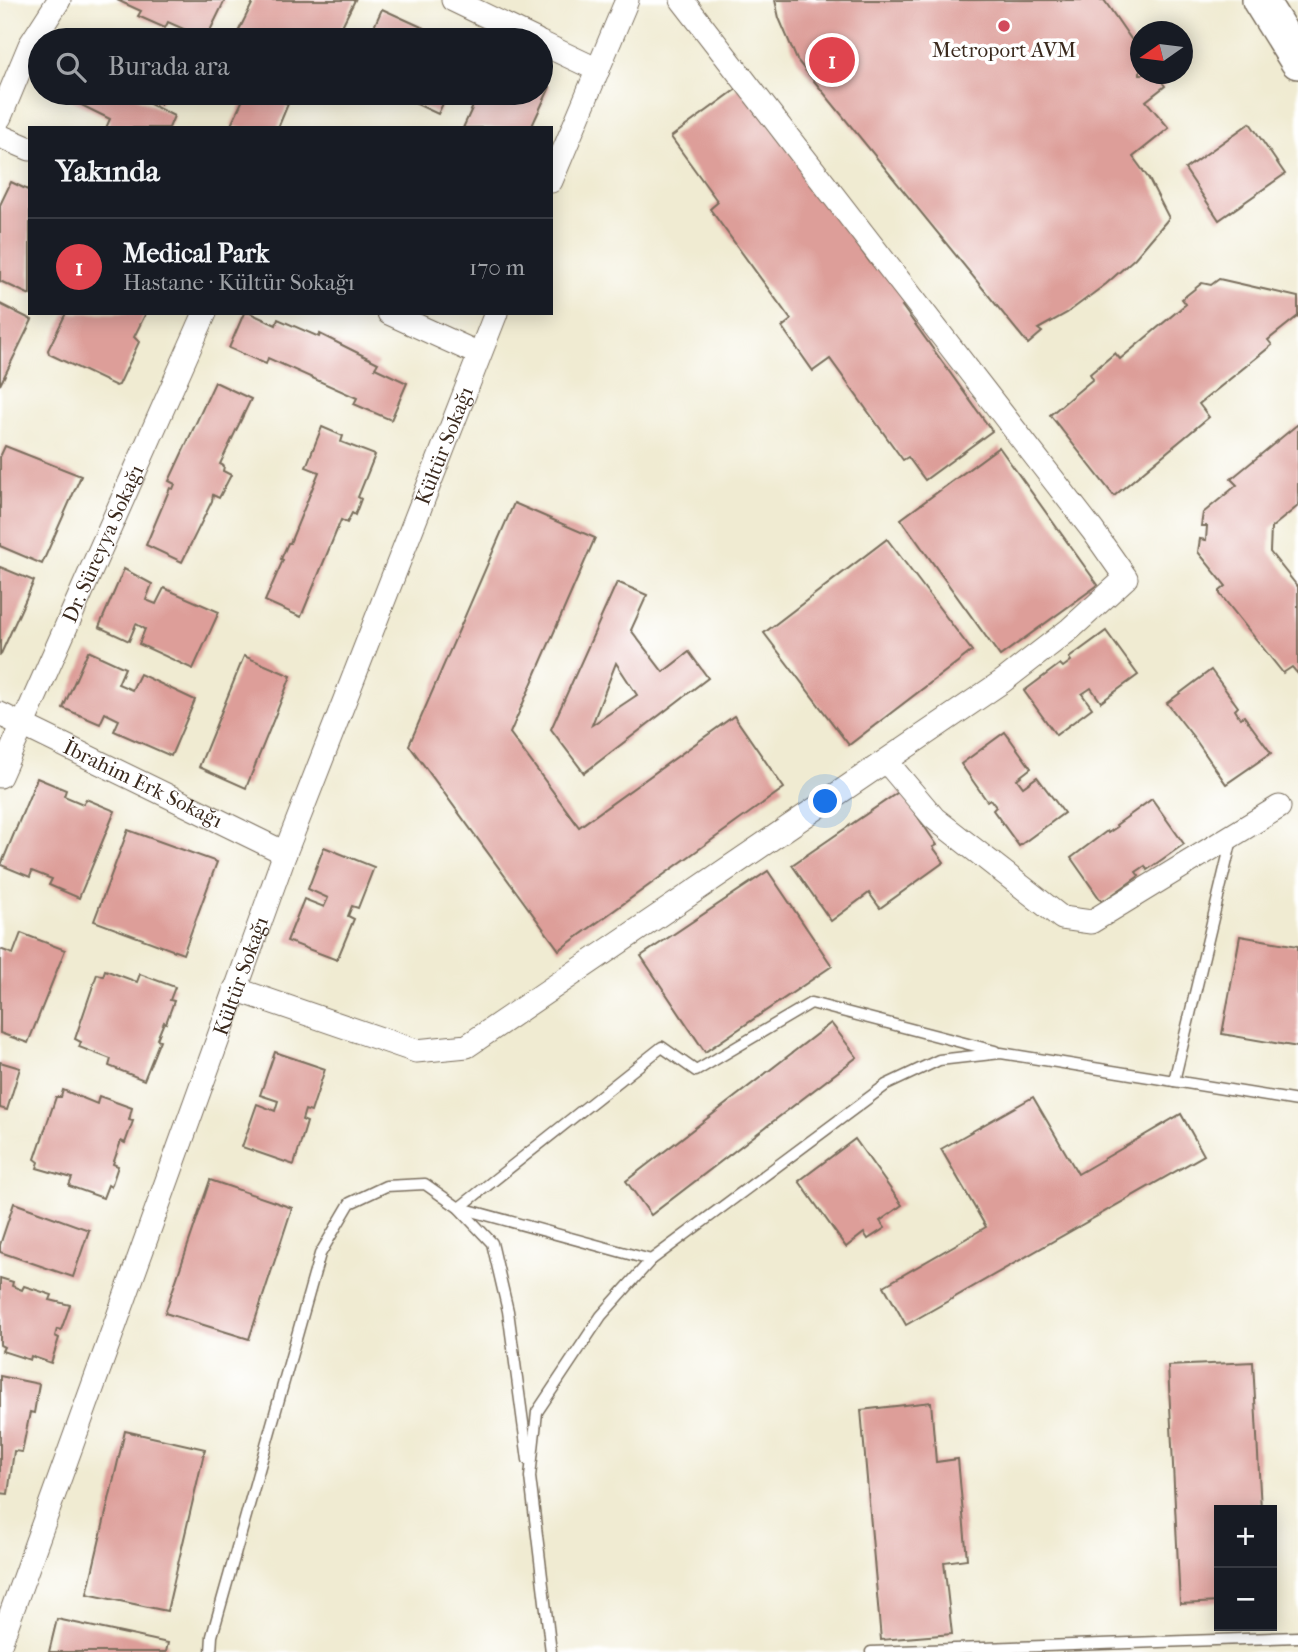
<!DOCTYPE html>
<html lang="tr">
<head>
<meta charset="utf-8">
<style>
  body { margin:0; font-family:"IM FELL French Canon",serif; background:#20242c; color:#f1f3f6 }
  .controls { position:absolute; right:21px; bottom:21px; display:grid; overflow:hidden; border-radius:0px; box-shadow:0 4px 18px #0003 }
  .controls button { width:63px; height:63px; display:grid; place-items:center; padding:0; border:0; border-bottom:2px solid #363941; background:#171b24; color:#f1f3f6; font:35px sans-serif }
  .compass { position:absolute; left:1130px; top:21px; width:63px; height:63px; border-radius:50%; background:#171b24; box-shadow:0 4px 18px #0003; rotate:256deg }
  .you { position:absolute; left:826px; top:802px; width:24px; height:24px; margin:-18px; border:5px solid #fff; border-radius:50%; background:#1a73e8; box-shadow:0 0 0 10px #1a73e833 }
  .badge { display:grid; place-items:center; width:46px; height:46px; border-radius:50%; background:#d1495b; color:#fff; font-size:23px; font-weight:700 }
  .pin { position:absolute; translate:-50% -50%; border:4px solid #fff; box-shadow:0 2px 7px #0006 }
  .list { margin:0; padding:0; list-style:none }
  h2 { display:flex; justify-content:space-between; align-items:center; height:91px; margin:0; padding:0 28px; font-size:30px }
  h2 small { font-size:23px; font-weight:400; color:#9ea1a6 }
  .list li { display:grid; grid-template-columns:46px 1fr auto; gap:21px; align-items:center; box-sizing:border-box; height:98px; padding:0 28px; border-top:2px solid #363941 }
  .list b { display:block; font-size:26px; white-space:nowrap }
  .list p { margin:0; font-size:23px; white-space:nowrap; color:#9ea1a6 }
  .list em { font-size:23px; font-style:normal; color:#9ea1a6 }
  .icon { flex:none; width:38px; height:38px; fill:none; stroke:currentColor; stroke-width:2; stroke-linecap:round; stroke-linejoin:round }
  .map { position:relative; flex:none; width:1298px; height:1652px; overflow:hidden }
  .search { position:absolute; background:#171b24; box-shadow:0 4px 18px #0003; left:28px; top:28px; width:525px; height:77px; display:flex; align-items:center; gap:18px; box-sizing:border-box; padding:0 24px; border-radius:38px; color:#9ea1a6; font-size:26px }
  .panel { position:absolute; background:#171b24; box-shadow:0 4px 18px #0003; left:28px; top:126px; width:525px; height:189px; border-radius:0px }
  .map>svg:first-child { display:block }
</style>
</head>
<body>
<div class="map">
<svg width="1298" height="1652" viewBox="0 0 1298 1652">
  <rect width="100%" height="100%" fill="#fff"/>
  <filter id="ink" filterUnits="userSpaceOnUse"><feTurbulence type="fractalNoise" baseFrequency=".0143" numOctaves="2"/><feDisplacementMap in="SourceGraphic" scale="14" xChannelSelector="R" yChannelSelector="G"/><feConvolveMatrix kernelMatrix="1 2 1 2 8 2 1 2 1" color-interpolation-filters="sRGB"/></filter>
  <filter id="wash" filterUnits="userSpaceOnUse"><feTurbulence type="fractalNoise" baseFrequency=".00686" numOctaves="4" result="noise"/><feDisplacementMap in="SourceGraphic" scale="28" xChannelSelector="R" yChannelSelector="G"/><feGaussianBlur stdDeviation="1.57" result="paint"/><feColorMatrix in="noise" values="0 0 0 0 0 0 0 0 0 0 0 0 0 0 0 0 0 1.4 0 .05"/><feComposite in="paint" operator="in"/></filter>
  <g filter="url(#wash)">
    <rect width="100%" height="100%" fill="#f0ebd2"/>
    <g id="blocks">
      <g fill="#dd9e99" fill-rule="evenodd">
        <path d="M117 0H225L206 39 168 22 165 28 138 16 141 11Z"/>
        <path d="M254 0H355L335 40H234Z"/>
        <path d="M775 0H1104L1140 52V74H1156L1165 86 1146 101 1169 128 1133 157 1149 179 1169 218 1135 258 1106 284 1067 313 1038 329 1042 332 1028 344 797 60 779 18Z"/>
        <path d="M382 9 450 40H368Z"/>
        <path d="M541 83 550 87 531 128H463L479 93H541Z"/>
        <path d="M742 85 871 264 880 258 911 300 902 306 992 431 925 480 908 457 903 460 830 359 813 371 782 327 791 320 710 209 718 202 671 137Z"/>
        <path d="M57 93H135L134 96 174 116 169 128H106L110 119Z"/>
        <path d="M138 93H165L160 104Z"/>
        <path d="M246 93H264L288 104 278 128H239L231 125Z"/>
        <path d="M393 93H448L438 114Z"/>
        <path d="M1250 123 1285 174 1219 220 1185 169Z"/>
        <path d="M11 182 30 191V295L0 281V205Z"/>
        <path d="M1219 279 1298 297V316L1268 340 1272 345 1199 404 1209 417 1114 496 1050 415 1093 379 1090 374 1115 353 1120 359 1186 304 1182 299 1202 283 1211 285Z"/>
        <path d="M0 304 32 320 0 385Z"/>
        <path d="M66 313H146L134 337 139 342 119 385 116 386 49 354 48 350Z"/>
        <path d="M244 313H250L276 325 278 319 319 337 320 334 378 363 375 368 407 383 391 420 354 404 357 398 268 358 266 364 229 348Z"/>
        <path d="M215 382 251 399 220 464 224 466 223 471 231 475 219 498 213 495 212 501 182 562 146 545 170 488 173 489 175 484 169 481Z"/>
        <path d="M1298 424V506L1271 528 1270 552 1298 587V674L1292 667 1283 673 1220 594V591L1226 586 1198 552 1200 539 1206 540 1207 526H1201L1203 513 1237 485 1231 479Z"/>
        <path d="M322 427 343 436 341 442 375 455 358 497 361 499 355 515 352 513 347 523 341 520 301 617 265 601 283 560 281 559 288 543H290L319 472 306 467Z"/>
        <path d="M5 446 81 476 42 564 0 546V457Z"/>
        <path d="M999 447 1098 585 1000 656 901 519Z"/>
        <path d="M514 503 595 538 510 733 579 827 734 716 784 788 559 950 409 745Z"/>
        <path d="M887 539 972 651 849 745 764 633Z"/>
        <path d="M0 567 34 581 0 656Z"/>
        <path d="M124 569 152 584 146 600 156 604 164 588 219 612 193 669 139 644 145 629 136 624 129 641 99 627Z"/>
        <path d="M617 582 647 595 631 630 663 672 689 652 708 678 584 773 551 729ZM616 663 637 695 592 725Z"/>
        <path d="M1106 631 1138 675 1101 702 1091 688 1082 694 1092 708 1056 735 1024 691 1060 664 1063 667 1071 661 1069 658Z"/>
        <path d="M88 651 125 668 118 684 132 690 140 674 195 700 171 756 114 731 119 720 105 713 100 724 63 708Z"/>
        <path d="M244 656 291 676 246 788 199 767Z"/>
        <path d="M1211 670 1238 707 1235 710 1240 718 1244 716 1271 753 1226 784 1195 739 1167 703Z"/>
        <path d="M1005 732 1031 768 1017 779 1023 787 1037 777 1064 813 1019 846 993 810 996 807 990 799 987 801 961 764Z"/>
        <path d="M37 778 66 790 64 796 83 804 86 799 115 811 79 898 49 885 52 879 32 871 30 877 1 865Z"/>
        <path d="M900 791 937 845 933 847 944 862 880 908 869 893 831 921 792 865Z"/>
        <path d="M1152 799 1184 844 1147 870 1145 866 1136 872 1139 876 1102 902 1071 858 1107 831 1108 833 1117 827 1116 825Z"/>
        <path d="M128 830 217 862 183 954 94 921Z"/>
        <path d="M324 847 374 867 358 908 352 906 348 916 354 919 337 960 287 941 304 899 324 907 328 898 308 889Z"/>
        <path d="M768 871 832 966 705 1052 641 956Z"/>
        <path d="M21 933 65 950 28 1043 0 1033V949L13 954Z"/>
        <path d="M1240 936 1298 946V1047L1222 1034Z"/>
        <path d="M105 970 137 982 140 974 175 987 170 1000 174 1001 166 1023 164 1022 157 1039 160 1040 144 1080 109 1066 111 1059 79 1047 81 1042 75 1039 97 974 103 976Z"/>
        <path d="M831 1023 857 1057 651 1215 626 1181Z"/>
        <path d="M275 1052 325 1069 311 1112 305 1110 302 1120 307 1122 294 1165 242 1147 257 1104 275 1111 278 1101 260 1095Z"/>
        <path d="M0 1062 20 1068 7 1110 0 1108Z"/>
        <path d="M63 1090 97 1104 99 1096 132 1108 129 1120 133 1121 125 1143 121 1141 113 1164 118 1166 111 1187 108 1185 103 1198 69 1186 72 1178 37 1168 39 1162 35 1159 56 1097H61Z"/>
        <path d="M1033 1097 1078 1174 1181 1114 1204 1155 906 1325 884 1286 986 1227 941 1149Z"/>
        <path d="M855 1139 902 1205 880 1221 885 1228 868 1239 864 1233 846 1247 799 1181Z"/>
        <path d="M210 1180 292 1208 249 1339 165 1313Z"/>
        <path d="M14 1203 89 1230 73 1277 0 1252V1245Z"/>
        <path d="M0 1278 13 1282 12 1286 22 1290 24 1286 52 1295 50 1300 70 1305 61 1330 57 1329 55 1336 59 1338 51 1363 31 1356 30 1360 2 1351 4 1347 0 1345Z"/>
        <path d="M1253 1362 1261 1510H1219V1602L1180 1604 1168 1366Z"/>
        <path d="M0 1376 39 1384 34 1413 30 1412 22 1452 14 1451 8 1494 0 1493Z"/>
        <path d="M931 1402 936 1462 958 1459 967 1559 944 1562 952 1634 881 1640 861 1410Z"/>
        <path d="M125 1431 205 1449 167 1611 87 1594Z"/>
        <path d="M57 1619 168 1643 166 1652H49Z"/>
      </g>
    </g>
  </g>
  <g filter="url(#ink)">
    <use href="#blocks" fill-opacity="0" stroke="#7a6e5d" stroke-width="2"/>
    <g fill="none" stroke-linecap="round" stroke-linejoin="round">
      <g stroke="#7a6e5d" stroke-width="13">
        <g id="service">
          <path d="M1174 1081 1232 839"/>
          <path d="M459 1208 662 1047 696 1071 811 1003 995 1051"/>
          <path d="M461 1208 651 1260"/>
          <path d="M211 1652 212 1636 320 1254 350 1203 386 1186 425 1184 459 1208 492 1243 508 1311 528 1460"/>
          <path d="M551 1652 530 1477 537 1412 601 1316 651 1260 886 1085 939 1060 1001 1053 1298 1101"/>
          <path d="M871 1652 1298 1637"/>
        </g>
      </g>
      <g stroke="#7a6e5d" stroke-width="25">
        <g id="minor">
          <path d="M453 0 536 40"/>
          <path d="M541 43 598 70"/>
          <path d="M0 117 30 45 59 0"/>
          <path d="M0 136 30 149"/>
          <path d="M551 181 627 0"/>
          <path d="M389 313 479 354"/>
          <path id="s1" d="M0 714 285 853"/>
          <path d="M886 761 934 818 1062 918 1091 922 1279 807"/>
          <path id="s2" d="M0 776 205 313"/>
          <path d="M235 989 416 1051 467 1046 1003 681 1070 629 1126 578 1093 531 682 0"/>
          <path id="s3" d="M0 1644 285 853 496 313"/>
        </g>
      </g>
      <g stroke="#7a6e5d" stroke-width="38">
        <path id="primary" d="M1260 0 1298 61"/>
      </g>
      <use href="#service" stroke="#fff" stroke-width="10"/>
      <use href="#minor" stroke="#fff" stroke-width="23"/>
      <use href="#primary" stroke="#fff" stroke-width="35"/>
    </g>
  </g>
  <circle fill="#d1495b" stroke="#fff" stroke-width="2.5" cx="1004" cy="26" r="7"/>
  <g text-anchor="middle" stroke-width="7" stroke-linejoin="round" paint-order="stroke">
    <g font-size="21" fill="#3b2a1e" stroke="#fff">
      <text x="1004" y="57">Metroport AVM</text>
    </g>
    <g font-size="21" fill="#3b2a1e" stroke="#fff">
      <text dy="7" stroke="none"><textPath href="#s3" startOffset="1278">Kültür Sokağı</textPath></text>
      <text dy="7" stroke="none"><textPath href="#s2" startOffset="254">Dr. Süreyya Sokağı</textPath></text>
      <text dy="7" stroke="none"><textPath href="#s1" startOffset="159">İbrahim Erk Sokağı</textPath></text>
      <text dy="7" stroke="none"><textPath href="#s3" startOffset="710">Kültür Sokağı</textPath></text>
    </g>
  </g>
</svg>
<div class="controls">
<button>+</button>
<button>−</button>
</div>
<svg class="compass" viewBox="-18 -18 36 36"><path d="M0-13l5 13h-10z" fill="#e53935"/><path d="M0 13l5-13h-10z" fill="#9ea1a6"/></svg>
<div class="you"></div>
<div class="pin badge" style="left:832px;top:60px;background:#e0444e">1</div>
<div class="search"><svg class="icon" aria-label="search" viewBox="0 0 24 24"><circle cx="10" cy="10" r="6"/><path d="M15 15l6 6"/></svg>Burada ara</div>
<section class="panel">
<h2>Yakında<small></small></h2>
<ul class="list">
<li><span class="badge" style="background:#e0444e">1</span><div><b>Medical Park</b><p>Hastane · Kültür Sokağı</p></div><em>170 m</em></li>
</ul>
</section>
</div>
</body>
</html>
